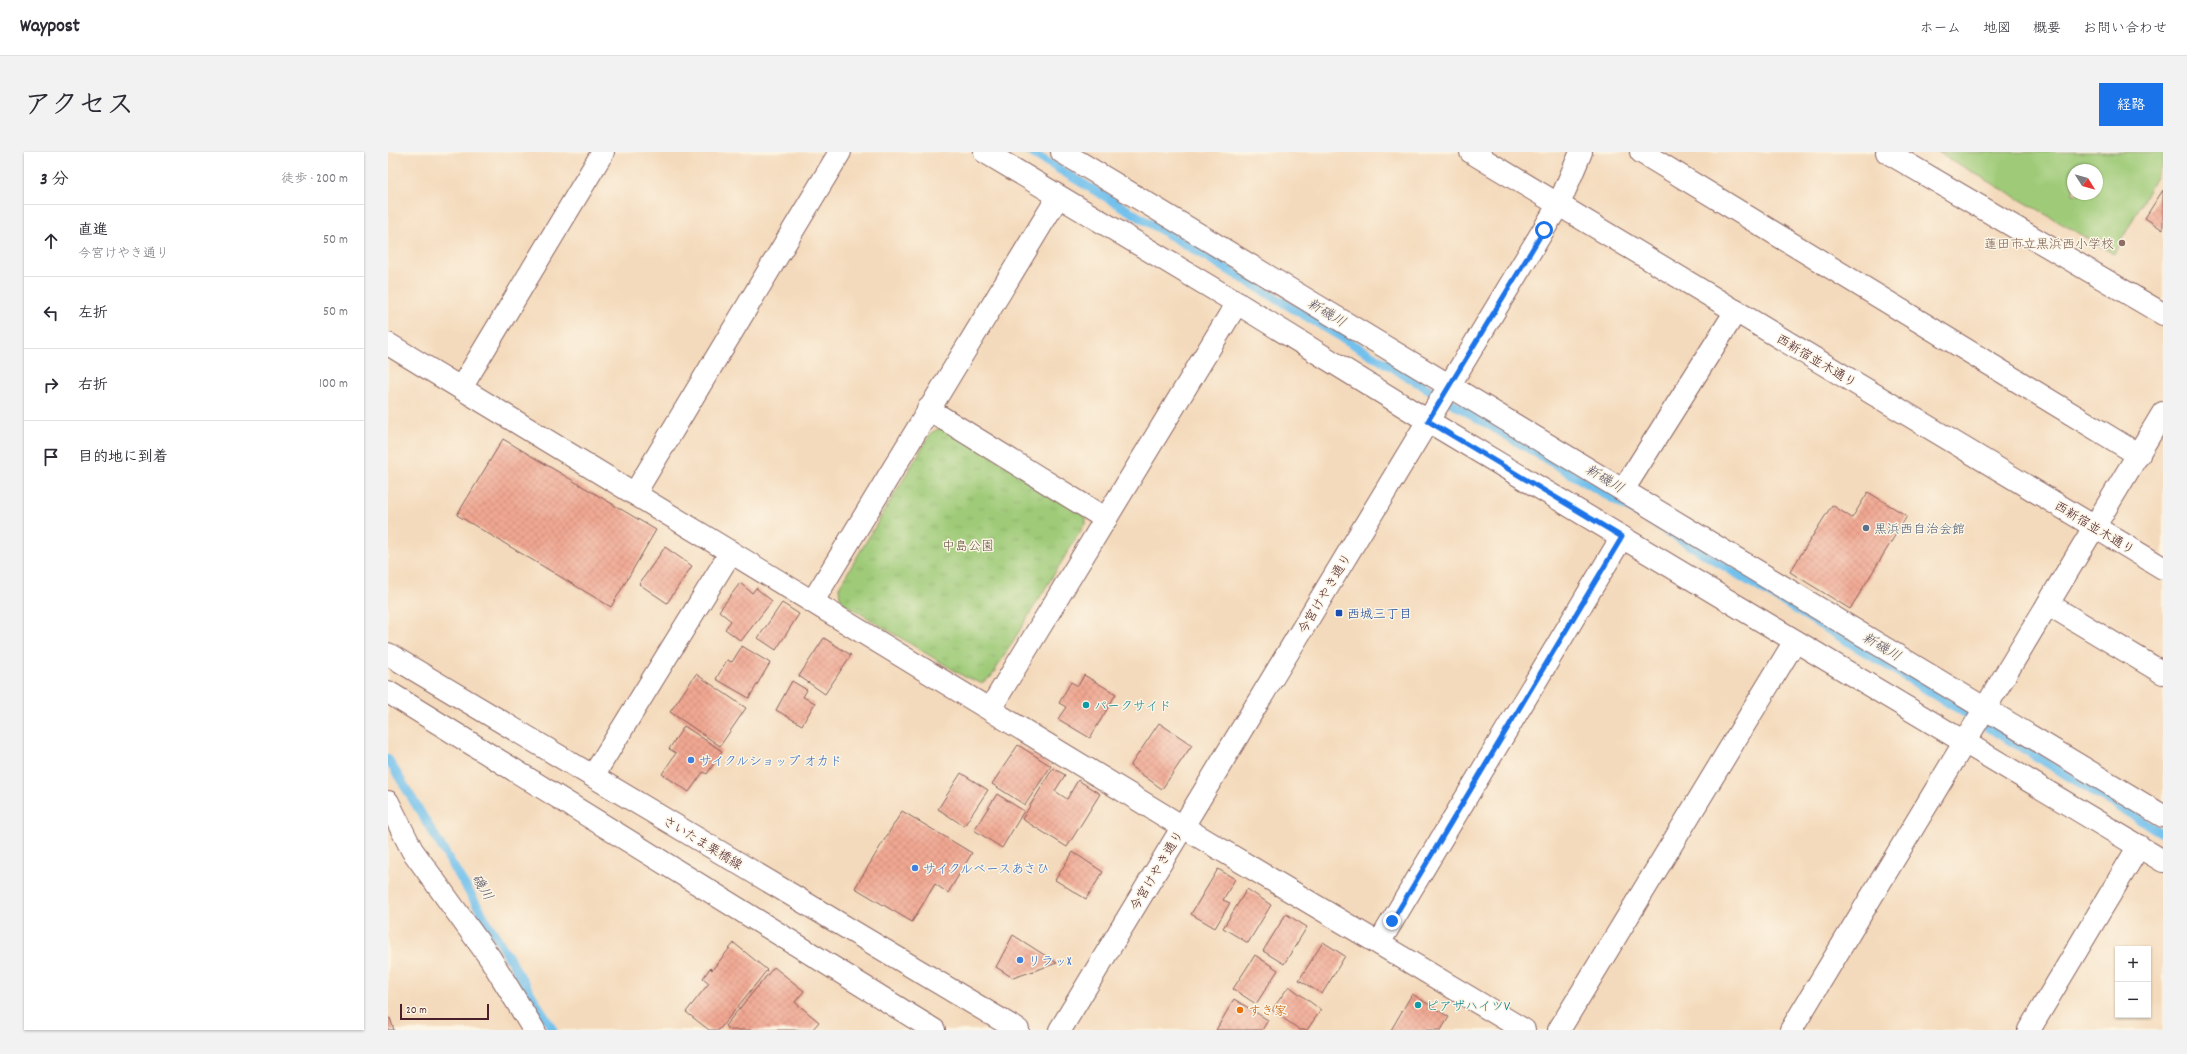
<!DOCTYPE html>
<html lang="ja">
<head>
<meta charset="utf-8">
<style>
  body { margin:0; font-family:Dekko,"Klee One",sans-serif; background:#f2f2f3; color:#2b2b33 }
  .controls { position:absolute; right:12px; bottom:12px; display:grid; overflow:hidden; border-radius:0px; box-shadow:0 1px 3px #0004 }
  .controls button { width:36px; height:36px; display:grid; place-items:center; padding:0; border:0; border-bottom:1px solid #e1e1e2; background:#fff; color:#2b2b33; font:20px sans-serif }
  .compass { position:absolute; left:1679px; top:12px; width:36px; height:36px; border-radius:50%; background:#fff; box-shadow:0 1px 3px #0004; rotate:127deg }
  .scale { position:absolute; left:12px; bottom:10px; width:89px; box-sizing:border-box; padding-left:4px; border:2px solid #4a1f2b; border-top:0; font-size:11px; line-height:14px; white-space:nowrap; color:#4a1f2b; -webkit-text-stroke:3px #fcf5e5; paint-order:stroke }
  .stop { position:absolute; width:12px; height:12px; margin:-9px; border:3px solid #1a73e8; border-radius:50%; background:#fff }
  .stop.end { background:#1a73e8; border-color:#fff; box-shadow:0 1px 4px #0008 }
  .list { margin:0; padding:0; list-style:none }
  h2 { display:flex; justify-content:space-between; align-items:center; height:52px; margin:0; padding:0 16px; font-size:17px }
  h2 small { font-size:13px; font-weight:400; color:#7c7c81 }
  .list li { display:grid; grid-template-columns:26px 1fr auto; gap:12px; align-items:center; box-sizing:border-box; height:72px; padding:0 16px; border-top:1px solid #e1e1e2 }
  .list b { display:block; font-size:15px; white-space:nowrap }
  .list p { margin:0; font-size:13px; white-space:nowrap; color:#7c7c81 }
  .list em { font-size:13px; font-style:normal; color:#7c7c81 }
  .icon { flex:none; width:22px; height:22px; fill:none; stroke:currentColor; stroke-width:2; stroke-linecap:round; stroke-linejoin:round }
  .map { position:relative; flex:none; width:1775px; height:878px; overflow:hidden; border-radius:0px }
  header { display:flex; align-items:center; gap:24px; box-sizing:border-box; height:56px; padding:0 20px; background:#fff; border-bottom:1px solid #e1e1e2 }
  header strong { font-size:19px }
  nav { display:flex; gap:22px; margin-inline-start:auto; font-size:14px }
  .intro { display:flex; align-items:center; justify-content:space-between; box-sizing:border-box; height:96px; padding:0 24px }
  h1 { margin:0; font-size:28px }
  .button { padding:10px 18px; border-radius:0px; background:#1a73e8; color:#fff; font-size:14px; font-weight:700 }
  main { display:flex; gap:24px; padding:0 24px }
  aside { flex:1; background:#fff; border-radius:0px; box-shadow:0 1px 3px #0004 }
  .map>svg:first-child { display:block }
</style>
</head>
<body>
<header>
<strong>Waypost</strong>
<nav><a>ホーム</a><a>地図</a><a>概要</a><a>お問い合わせ</a></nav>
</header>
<div class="intro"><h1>アクセス</h1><a class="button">経路</a></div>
<main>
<aside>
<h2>3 分<small>徒歩 · 200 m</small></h2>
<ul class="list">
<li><svg class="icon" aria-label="ahead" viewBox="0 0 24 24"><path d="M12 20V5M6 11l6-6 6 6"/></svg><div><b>直進</b><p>今宮けやき通り</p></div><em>50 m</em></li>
<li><svg class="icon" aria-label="left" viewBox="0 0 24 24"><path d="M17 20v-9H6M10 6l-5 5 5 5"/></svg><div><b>左折</b></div><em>50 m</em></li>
<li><svg class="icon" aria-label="right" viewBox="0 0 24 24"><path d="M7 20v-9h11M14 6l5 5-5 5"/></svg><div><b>右折</b></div><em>100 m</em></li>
<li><svg class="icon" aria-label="arrive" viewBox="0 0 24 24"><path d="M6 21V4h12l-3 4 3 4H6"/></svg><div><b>目的地に到着</b></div></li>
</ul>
</aside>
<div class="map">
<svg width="1775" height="878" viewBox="0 0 1775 878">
  <defs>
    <pattern id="park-tufts" width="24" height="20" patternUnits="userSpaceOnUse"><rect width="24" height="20" fill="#9fcb78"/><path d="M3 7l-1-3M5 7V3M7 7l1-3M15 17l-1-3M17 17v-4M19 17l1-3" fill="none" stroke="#8aae68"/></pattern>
    <pattern id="building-cross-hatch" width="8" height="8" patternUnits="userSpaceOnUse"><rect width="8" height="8" fill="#f0a792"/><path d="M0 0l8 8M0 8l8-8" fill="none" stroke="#cf8f7e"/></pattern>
  </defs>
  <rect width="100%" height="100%" fill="#fcf5e5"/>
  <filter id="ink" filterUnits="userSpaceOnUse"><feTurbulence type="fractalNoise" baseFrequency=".025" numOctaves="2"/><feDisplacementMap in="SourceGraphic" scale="8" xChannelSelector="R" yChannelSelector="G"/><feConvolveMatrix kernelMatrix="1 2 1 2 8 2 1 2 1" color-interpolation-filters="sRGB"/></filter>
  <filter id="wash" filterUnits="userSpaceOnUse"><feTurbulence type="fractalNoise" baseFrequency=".012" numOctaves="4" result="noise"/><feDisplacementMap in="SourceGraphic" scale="16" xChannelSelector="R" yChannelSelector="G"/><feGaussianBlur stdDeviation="0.9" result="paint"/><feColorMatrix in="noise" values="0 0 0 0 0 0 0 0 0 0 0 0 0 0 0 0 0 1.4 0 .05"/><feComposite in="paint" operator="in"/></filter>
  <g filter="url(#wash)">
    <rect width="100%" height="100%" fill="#f4dabc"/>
    <path fill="url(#park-tufts)" stroke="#747552" d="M559 276 698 363V370L603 525 593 531 577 525 457 452 452 445 451 435 543 281 550 277Z"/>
    <path fill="#9fcb78" stroke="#747552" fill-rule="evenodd" d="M1550 0H1775V12L1726 102ZM1685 18H1709V42H1685Z"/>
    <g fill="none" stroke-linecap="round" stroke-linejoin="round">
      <g stroke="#72c1ed" stroke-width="9">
        <path d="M642 0 1259 367 1775 682"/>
        <path d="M0 607 165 878"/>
      </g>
    </g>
    <g id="blocks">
      <g fill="url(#building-cross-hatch)">
        <path d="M1775 38V78L1757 66Z"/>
        <path d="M115 287 268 378 223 455 69 363Z"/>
        <path d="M1480 340 1519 364 1462 457 1402 420 1444 353 1464 366Z"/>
        <path d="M277 395 304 414 279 451 251 432Z"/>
        <path d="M352 431 364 441 368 436 384 449 353 489 337 477 343 469 331 459Z"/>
        <path d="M394 451 411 462 388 498 370 486Z"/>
        <path d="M436 486 463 503 437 542 411 524Z"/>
        <path d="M354 494 382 511 361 546 328 527 339 508 344 510Z"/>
        <path d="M308 522 358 556 332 594 282 560Z"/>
        <path d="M696 523 728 542 702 586 670 567 678 555 671 551 683 530 690 534Z"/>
        <path d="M404 529 419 538 415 545 427 551 414 573 388 558Z"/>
        <path d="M771 571 804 593 774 637 742 614Z"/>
        <path d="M296 574 334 599 319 622 315 620 301 640 274 622 288 601 281 597Z"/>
        <path d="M630 593 663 614 637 653 604 632Z"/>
        <path d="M665 616 677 623 667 639 679 647 690 628 712 642 679 695 634 667Z"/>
        <path d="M573 621 600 638 576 674 550 657Z"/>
        <path d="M609 642 636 659 614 696 586 678Z"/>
        <path d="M514 659 584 701 560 741 547 732 524 770 467 736Z"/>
        <path d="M685 700 715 720 698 747 667 728Z"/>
        <path d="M830 717 847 727 835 748 842 751 827 776 803 762Z"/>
        <path d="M859 737 883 753 860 791 835 776Z"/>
        <path d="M898 762 919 775 896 812 875 799Z"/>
        <path d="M625 783 669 811 625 826 608 815Z"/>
        <path d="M935 790 957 804 934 842 911 828Z"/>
        <path d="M346 791 379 818 331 878H321L298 860 321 831 315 826 322 816 324 818Z"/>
        <path d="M867 803 890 818 868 852 845 837Z"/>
        <path d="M386 815 416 839 407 850 431 870 424 878H342L337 874Z"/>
        <path d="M901 834 933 858 919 878H912L884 858Z"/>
        <path d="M1024 842 1061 865 1053 878H1003Z"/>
        <path d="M846 847 880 868 874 878H828Z"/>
        <path d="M2 866 6 878H0V867Z"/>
      </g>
    </g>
  </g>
  <g filter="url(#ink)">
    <use href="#blocks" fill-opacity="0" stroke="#86605e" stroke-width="1"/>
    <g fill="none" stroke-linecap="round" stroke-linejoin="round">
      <g stroke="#86605e" stroke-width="24">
        <g id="minor">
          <path d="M597 0 849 151 1040 269 1775 709"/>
          <path d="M674 0 1775 664"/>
          <path d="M1083 0 1775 416"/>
          <path d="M1253 0 1751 303"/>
          <path d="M1499 0 1775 162"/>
          <path d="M0 192 795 675 1136 878"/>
          <path d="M73 236 215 0"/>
          <path d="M540 257 718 367"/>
          <path d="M1235 338 1348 159"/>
          <path d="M247 341 452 0"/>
          <path d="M425 449 670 45"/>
          <path d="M1660 452 1775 521"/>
          <path d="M602 557 849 151"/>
          <path d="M205 624 343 400"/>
          <path d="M0 650 24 698 102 806 146 878"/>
          <path d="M991 791 1234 385"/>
          <path d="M672 878 1171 52 1193 0"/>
          <path d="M1171 878 1407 489"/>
          <path d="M1403 878 1775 261"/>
          <path d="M1641 878 1751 694"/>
        </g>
      </g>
      <g stroke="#86605e" stroke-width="24">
        <g id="major">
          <path d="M0 502 630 878"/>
          <path d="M0 540 546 878"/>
        </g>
      </g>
      <use href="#minor" stroke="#fff" stroke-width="22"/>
      <use href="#major" stroke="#fff" stroke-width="22"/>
    </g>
  </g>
  <g fill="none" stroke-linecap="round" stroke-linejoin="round" filter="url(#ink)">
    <path stroke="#1a73e8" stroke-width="5" d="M1004 769 1234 385 1040 269 1156 78"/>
  </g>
  <circle fill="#8d6e63" stroke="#fcf5e5" stroke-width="1.5" cx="1734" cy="91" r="4"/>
  <circle fill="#5c6f8a" stroke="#fcf5e5" stroke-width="1.5" cx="1478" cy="376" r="4"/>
  <rect fill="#1a4fb4" stroke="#fcf5e5" stroke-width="1.5" x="947" y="457" width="8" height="8" rx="2"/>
  <g fill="#0f9aa8" stroke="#fcf5e5" stroke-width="1.5">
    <circle cx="698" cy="553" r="4"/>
    <circle cx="1030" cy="853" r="4"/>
  </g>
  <g fill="#3f7fe0" stroke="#fcf5e5" stroke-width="1.5">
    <circle cx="303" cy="608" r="4"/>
    <circle cx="527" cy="716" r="4"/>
    <circle cx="632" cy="808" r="4"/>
  </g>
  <circle fill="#e8710a" stroke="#fcf5e5" stroke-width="1.5" cx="852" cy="858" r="4"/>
  <g text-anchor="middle" stroke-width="3" stroke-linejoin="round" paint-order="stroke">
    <g font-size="13" fill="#785e54" stroke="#fcf5e5" text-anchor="end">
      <text x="1726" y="96">蓮田市立黒浜西小学校</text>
    </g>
    <g font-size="13" fill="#4a1f2b" stroke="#fcf5e5">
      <text transform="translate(1429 208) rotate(31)" y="5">西新宿並木通り</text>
      <text transform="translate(1707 375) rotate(31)" y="5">西新宿並木通り</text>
      <text transform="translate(936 441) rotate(-59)" y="5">今宮けやき通り</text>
      <text transform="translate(315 690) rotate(31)" y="5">さいたま栗橋線</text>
      <text transform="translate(768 718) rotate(-59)" y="5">今宮けやき通り</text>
    </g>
    <g font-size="13" fill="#4e5e75" stroke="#fcf5e5" text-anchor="start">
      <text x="1486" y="381">黒浜西自治会館</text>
    </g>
    <g font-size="13" fill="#645342" stroke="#fcf5e5">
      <text x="580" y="398">中島公園</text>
    </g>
    <g font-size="13" fill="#164399" stroke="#fcf5e5" text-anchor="start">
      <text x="959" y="466">西城三丁目</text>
    </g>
    <g font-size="13" fill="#0d838f" stroke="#fcf5e5" text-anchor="start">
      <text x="706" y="558">パークサイド</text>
      <text x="1038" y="858">ピアザハイツV</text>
    </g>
    <g font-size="13" fill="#366cbe" stroke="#fcf5e5" text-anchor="start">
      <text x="311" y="613">サイクルショップ オカド</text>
      <text x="535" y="721">サイクルベースあさひ</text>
      <text x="640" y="813">リラッX</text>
    </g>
    <g font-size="13" fill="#c56008" stroke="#fcf5e5" text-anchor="start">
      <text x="860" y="863">すき家</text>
    </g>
    <g font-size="14" font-style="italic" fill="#565065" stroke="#fcf5e5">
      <text transform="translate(939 160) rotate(31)" y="5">新磯川</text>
      <text transform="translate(1217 326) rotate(31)" y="5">新磯川</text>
      <text transform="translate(1494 494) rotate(31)" y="5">新磯川</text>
      <text transform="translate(95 735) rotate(59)" y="5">磯川</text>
    </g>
  </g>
</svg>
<div class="controls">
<button>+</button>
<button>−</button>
</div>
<svg class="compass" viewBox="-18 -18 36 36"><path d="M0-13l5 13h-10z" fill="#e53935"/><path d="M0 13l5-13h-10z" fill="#7c7c81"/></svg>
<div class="scale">20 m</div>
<div class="stop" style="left:1156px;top:78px"></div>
<div class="stop end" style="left:1004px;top:769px"></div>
</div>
</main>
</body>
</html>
